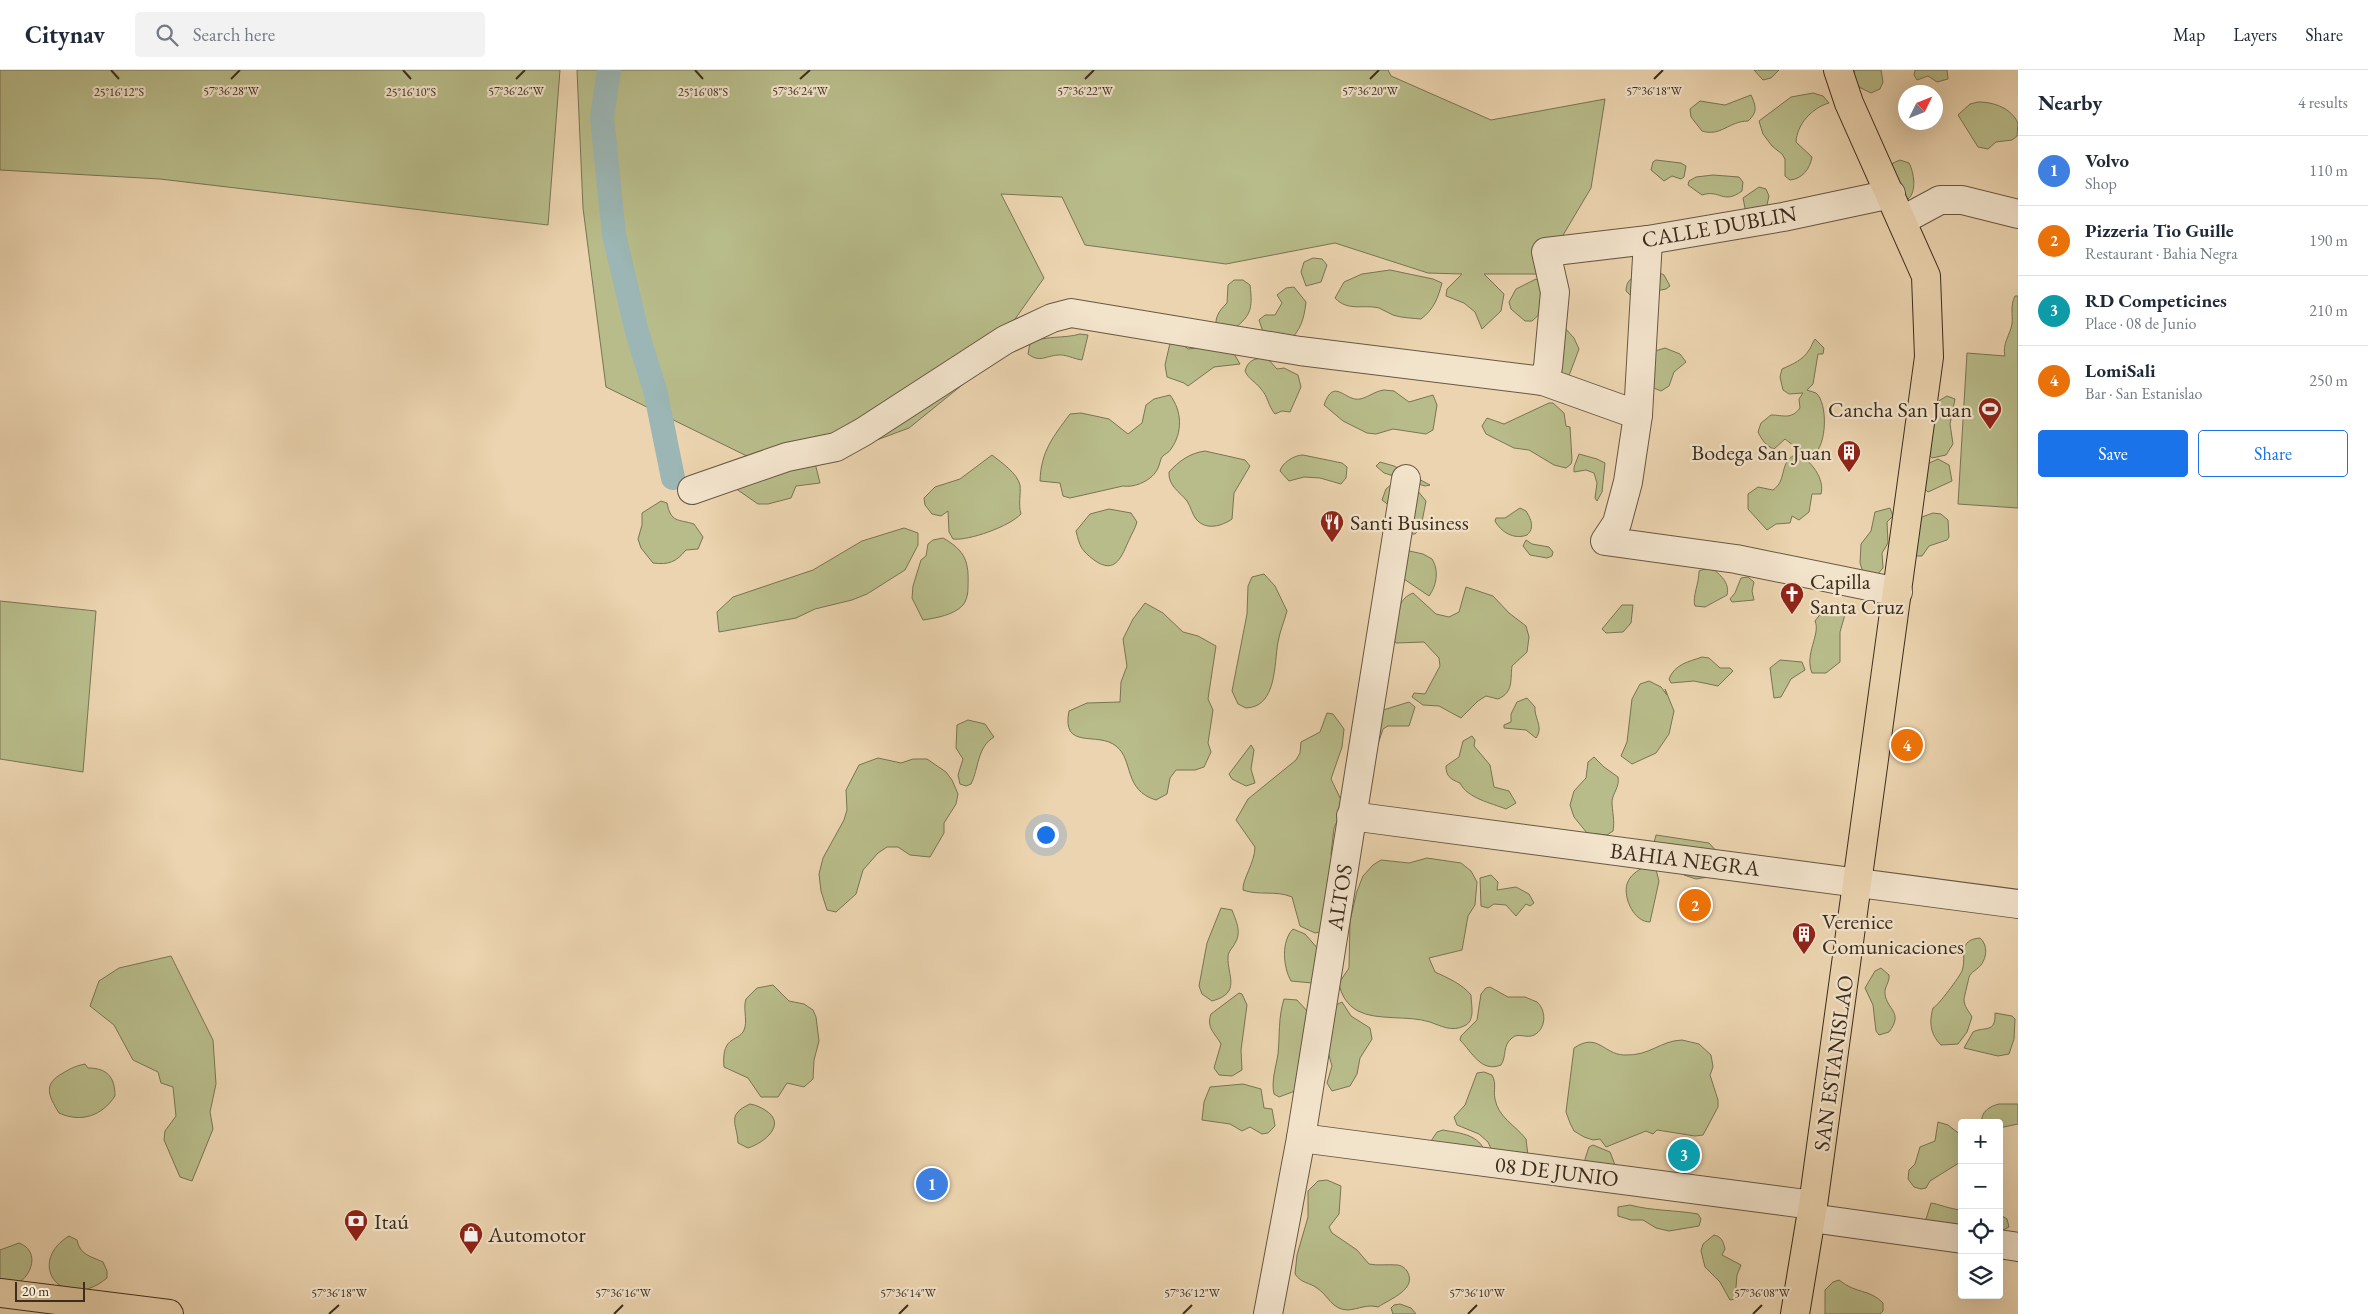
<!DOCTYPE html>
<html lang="en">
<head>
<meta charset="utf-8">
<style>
  body { margin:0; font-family:"EB Garamond",serif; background:#f2f2f3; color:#1f2937 }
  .controls { position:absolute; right:15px; bottom:15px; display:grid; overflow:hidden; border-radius:5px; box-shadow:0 5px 20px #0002 }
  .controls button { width:45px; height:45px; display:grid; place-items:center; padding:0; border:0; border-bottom:1px solid #e0e1e3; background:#fff; color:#1f2937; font:25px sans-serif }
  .compass { position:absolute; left:1898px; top:15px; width:45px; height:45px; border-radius:50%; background:#fff; box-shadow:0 5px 20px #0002; rotate:47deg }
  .scale { position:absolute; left:15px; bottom:12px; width:70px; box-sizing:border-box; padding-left:5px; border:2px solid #3c2d1d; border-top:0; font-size:14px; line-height:18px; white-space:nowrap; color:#3c2d1d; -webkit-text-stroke:4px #f2e3cb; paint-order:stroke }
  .you { position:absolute; left:1045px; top:764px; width:18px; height:18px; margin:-12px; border:4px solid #fff; border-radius:50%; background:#1a73e8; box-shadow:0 0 0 8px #1a73e833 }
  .badge { display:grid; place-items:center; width:32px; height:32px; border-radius:50%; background:#1a73e8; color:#fff; font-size:16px; font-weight:700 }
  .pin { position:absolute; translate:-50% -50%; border:2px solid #fff; box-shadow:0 1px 5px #0006 }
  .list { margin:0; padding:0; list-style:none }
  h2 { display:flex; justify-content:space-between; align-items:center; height:65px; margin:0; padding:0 20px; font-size:21px }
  h2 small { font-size:16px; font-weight:400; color:#747a83 }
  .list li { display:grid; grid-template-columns:32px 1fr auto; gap:15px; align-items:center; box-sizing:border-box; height:70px; padding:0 20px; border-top:1px solid #e0e1e3 }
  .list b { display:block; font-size:19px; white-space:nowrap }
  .list p { margin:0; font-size:16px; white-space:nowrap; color:#747a83 }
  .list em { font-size:16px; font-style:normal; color:#747a83 }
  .actions { display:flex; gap:10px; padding:15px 20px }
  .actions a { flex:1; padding:11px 0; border:1px solid #1a73e8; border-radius:5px; text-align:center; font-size:18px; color:#1a73e8 }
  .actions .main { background:#1a73e8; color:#fff }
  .icon { flex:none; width:28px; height:28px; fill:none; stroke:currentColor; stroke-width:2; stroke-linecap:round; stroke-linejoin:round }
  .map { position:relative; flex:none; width:2018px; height:1244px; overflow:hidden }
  header { display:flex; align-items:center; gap:30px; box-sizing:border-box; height:70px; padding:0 25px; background:#fff; border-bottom:1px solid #e0e1e3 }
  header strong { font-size:24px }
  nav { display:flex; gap:28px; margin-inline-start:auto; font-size:18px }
  .search { width:350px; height:45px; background:#f2f2f3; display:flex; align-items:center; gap:12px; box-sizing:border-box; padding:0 18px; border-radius:5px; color:#747a83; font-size:19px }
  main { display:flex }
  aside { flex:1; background:#fff }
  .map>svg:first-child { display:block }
</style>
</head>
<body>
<header>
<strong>Citynav</strong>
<div class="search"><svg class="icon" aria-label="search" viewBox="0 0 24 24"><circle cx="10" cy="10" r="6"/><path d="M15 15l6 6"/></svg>Search here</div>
<nav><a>Map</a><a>Layers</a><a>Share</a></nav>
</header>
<main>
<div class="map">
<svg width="2018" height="1244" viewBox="0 0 2018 1244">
  <rect width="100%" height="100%" fill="#ebd4af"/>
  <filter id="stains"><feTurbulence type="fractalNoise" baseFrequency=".004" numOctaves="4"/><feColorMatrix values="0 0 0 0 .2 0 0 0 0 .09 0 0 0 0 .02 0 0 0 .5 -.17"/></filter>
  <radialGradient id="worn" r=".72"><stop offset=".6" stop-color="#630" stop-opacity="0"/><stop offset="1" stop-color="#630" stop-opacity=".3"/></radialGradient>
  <g fill="#b8bc8a" stroke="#7a7454">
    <path d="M0 0H560L548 155 160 109 0 100Z"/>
    <path d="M577 0H1388L1391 6 1491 50 1605 29 1591 118 1540 204H1484L1504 224 1501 241 1482 259 1475 242 1464 233 1446 226 1447 219 1462 204 1428 203 1335 173 1226 194 1085 175 1062 127 1001 124 1044 208 977 303 909 358 815 393 820 413 796 416 791 428 768 434H758L732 416 755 390 606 317 583 138Z"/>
    <path d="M1754 0H1779L1771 8 1763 10Z"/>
    <path d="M1855 0H1881L1883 12 1880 19 1871 23 1859 17 1853 6Z"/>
    <path d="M1915 0H1947L1948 9 1937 12 1928 6 1917 10 1914 5Z"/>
    <path d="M1813 23 1823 26 1829 33C1812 38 1797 54 1796 72L1812 87C1810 99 1802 109 1790 110L1785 106V89L1782 84 1772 76 1763 64 1759 51 1791 27Z"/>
    <path d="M1751 25C1756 36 1758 42 1748 51 1729 51 1721 67 1702 61L1691 47 1690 39 1700 31 1725 35Z"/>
    <path d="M1978 32C1994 32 2011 38 2018 53L2017 66 2012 70 1996 72 1988 79 1978 77 1958 45 1970 34Z"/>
    <path d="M1656 90 1681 93 1686 96 1684 107 1681 109 1672 106 1664 111 1651 100 1653 92Z"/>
    <path d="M1900 90 1909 93C1914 102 1917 122 1908 129L1903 127 1889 101 1893 93Z"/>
    <path d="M1713 105 1739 107 1743 112 1742 121C1723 135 1720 119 1702 125L1688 115 1689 111 1696 107Z"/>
    <path d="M1759 117 1766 119 1769 126 1766 139 1746 143 1743 128Z"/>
    <path d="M1313 188 1322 189 1327 195 1321 212 1306 216 1301 202 1304 192Z"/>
    <path d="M1390 200 1433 209 1442 213C1438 228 1434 239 1421 249 1412 248 1402 248 1393 245 1388 243 1384 240 1379 238 1363 234 1348 242 1335 228L1344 212 1362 204Z"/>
    <path d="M1656 201 1664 205 1670 216 1666 219 1631 226 1626 221C1626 204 1643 204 1656 201Z"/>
    <path d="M1536 209 1540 212 1544 240 1532 251H1525L1511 239 1509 232 1516 219Z"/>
    <path d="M1234 210H1243L1250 215C1253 240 1251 246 1230 262L1216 259C1215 247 1218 242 1227 233L1228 215Z"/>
    <path d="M1294 217 1306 232C1304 249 1301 260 1288 272L1265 268 1259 250 1265 245H1275L1282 233 1277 225 1286 218Z"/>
    <path d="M2015 226H2018V438L1958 434 1967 283 2005 286C2002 274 2010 265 2012 254 2013 244 2010 236 2015 226Z"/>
    <path d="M1564 257 1574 268 1579 279 1567 311 1550 289Z"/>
    <path d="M1080 264 1088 265 1082 290C1074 289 1065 284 1058 285 1045 286 1040 293 1028 284L1030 273C1045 265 1063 269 1080 264Z"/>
    <path d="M1815 269 1824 278 1823 284H1818L1813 314 1807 320 1816 323C1828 333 1827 375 1814 384 1802 382 1794 376 1785 369L1774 379C1766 376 1762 370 1758 362L1761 353 1771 345C1783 345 1791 350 1800 338L1799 329 1803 323 1789 324 1783 320 1780 307 1782 299C1793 294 1803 290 1809 280 1812 276 1812 273 1815 269Z"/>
    <path d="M1180 272 1188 279 1197 278 1233 282 1240 294 1214 297 1188 316 1184 313 1167 307 1165 295 1170 273Z"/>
    <path d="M1665 278 1680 284 1686 292 1674 302 1669 316 1661 321 1651 317 1655 281Z"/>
    <path d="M1262 288 1268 289 1277 299 1284 298 1298 305 1301 317 1290 342 1282 341 1275 344C1268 336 1268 326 1261 319 1255 311 1249 310 1245 301 1248 291 1253 289 1262 288Z"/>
    <path d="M1384 320 1394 321 1409 332 1433 325 1437 335 1433 360 1426 364 1393 359 1376 364 1367 363 1343 351 1324 335C1334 306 1345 332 1360 329 1369 327 1375 321 1384 320Z"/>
    <path d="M1170 325C1182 341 1183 362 1171 379 1169 383 1164 384 1162 387 1160 390 1160 394 1158 398 1153 410 1135 418 1123 416L1070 428 1063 426 1060 413 1040 411C1041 381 1053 367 1070 344L1081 343 1109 349 1128 364 1142 353 1146 335 1154 329Z"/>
    <path d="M1947 326 1955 329 1950 354 1953 374 1946 385 1932 388 1928 384 1935 333Z"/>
    <path d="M1549 333H1553L1564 343 1566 356 1570 357 1572 390 1571 394 1566 398 1554 395 1529 380 1514 378 1486 364 1482 356 1487 348 1504 354Z"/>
    <path d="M1205 381 1245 390 1250 396 1234 423 1232 449C1222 456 1206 461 1196 449 1192 444 1191 437 1187 431 1180 422 1168 416 1169 402 1179 391 1190 383 1205 381Z"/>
    <path d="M1579 384 1597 389 1605 393 1602 422 1597 431 1595 428 1597 413 1594 403 1586 400 1574 402V397Z"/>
    <path d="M1797 384C1811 390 1825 409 1821 424H1812L1809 442 1799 450 1792 446 1790 453 1776 454 1767 460 1748 439V424L1758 417 1773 420C1788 410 1778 391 1797 384Z"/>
    <path d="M992 385C1002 393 1017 403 1020 415 1021 425 1018 434 1021 444 1010 456 969 471 953 469L949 462 948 441 941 446 932 444 925 435 924 428 935 417 960 409Z"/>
    <path d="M1303 385 1342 393 1347 397 1346 408 1341 414 1320 408 1304 407 1289 411 1280 401C1282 393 1294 385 1303 385Z"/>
    <path d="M1938 389 1949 395 1952 411 1928 422 1921 416 1925 395Z"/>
    <path d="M1380 392 1394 396 1430 415 1425 416 1384 403 1376 396Z"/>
    <path d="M1392 414 1417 420 1426 431 1421 457 1415 464H1408L1390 436 1382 430 1386 419Z"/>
    <path d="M661 431 667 433C671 453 678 449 694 454L703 467 698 479 686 480C676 492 669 495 653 493L641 478 638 469 642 455V443Z"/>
    <path d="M1520 438 1526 441C1531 449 1535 458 1527 465 1514 470 1501 462 1495 451L1496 448H1505Z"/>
    <path d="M1890 438 1893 446 1887 452 1888 473 1882 483 1883 498 1876 506 1864 505 1860 493 1861 474 1871 461 1875 442Z"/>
    <path d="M1109 439 1131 443 1137 452C1135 459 1132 463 1129 470 1122 485 1116 506 1094 490 1081 480 1080 477 1076 461L1090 444Z"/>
    <path d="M1933 443 1941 444 1948 450 1949 467 1947 470 1929 476 1922 486H1912L1919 448Z"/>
    <path d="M904 458 918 463V475L905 500 867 524 852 530 815 539 796 548 719 562 717 542 733 527 813 500 862 471Z"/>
    <path d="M943 468C966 481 969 492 968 517 968 523 967 530 963 535 954 545 936 548 923 550L912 528 913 516 921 490 926 486 928 474 933 470Z"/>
    <path d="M1526 470 1532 474 1549 477 1553 482 1552 486 1547 488 1530 485 1523 476Z"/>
    <path d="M1382 475 1423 484 1432 489C1439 500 1437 515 1429 526L1404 509 1396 508 1380 497Z"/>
    <path d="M1711 497C1720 505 1730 512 1727 525L1705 537 1695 536C1692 527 1699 514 1699 501Z"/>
    <path d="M1264 504 1275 516 1287 541C1284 552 1280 561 1278 572 1274 594 1277 637 1246 638L1238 634 1232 621 1247 544 1248 516 1252 507Z"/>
    <path d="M1748 507 1754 512 1752 521 1754 530 1732 532 1730 529 1735 523 1741 508Z"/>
    <path d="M1466 517 1493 526 1509 543 1526 556 1529 567 1527 582 1512 596C1510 610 1514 622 1498 629L1486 626 1478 631 1461 648 1439 636 1423 635 1412 627 1414 623 1425 624 1440 596 1439 588 1424 572 1396 573 1393 568C1396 551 1395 530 1413 523L1436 544 1449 547 1459 542Z"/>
    <path d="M0 531 96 541 83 702 0 689Z"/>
    <path d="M1145 533 1163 543 1183 562 1198 566 1216 576 1208 629 1213 640 1208 673 1211 682 1204 697 1195 700H1176L1170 708 1167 724 1156 730C1123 720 1134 690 1116 676 1098 661 1061 681 1069 641L1087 633 1120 632 1121 612 1127 596 1123 569 1133 549Z"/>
    <path d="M1839 534 1846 541 1840 562V592L1826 603H1812C1804 584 1821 564 1815 551L1825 538Z"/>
    <path d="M1622 535H1633L1631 553 1623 562 1606 563 1602 559Z"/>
    <path d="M1702 587 1709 588 1720 598H1730L1733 601 1718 616 1694 611 1671 613 1669 609C1675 594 1688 592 1702 587Z"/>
    <path d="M1780 590 1802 592 1805 600 1791 609 1781 627 1774 628 1770 598Z"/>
    <path d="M1649 611 1661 617 1667 625 1665 619 1674 641 1669 664 1656 683 1632 694 1621 686 1627 672 1632 629 1640 614Z"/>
    <path d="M1527 628 1535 637C1534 648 1544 657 1536 668L1526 660 1504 658V655L1511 652V644L1517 632Z"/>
    <path d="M1409 632 1415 637 1409 656H1388L1383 659 1374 686 1380 641Z"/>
    <path d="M1327 643 1333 644 1344 659 1342 677 1331 709 1344 736 1334 758 1331 784 1334 796 1320 862 1315 863 1300 856 1292 827C1276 820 1259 826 1243 820 1242 810 1255 792 1255 777L1236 750 1248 729 1296 690 1300 683 1301 672 1320 662Z"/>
    <path d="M968 650 985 654 994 667C977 677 979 698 971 714L966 716 960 714 958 705 963 689 956 678 957 655Z"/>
    <path d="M1472 666 1475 670 1474 676 1490 695 1494 717 1509 721 1516 733 1506 739C1491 733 1467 728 1460 713 1450 709 1446 706 1446 696L1459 687 1463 671Z"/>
    <path d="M1251 675 1254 680 1251 699 1255 713 1246 716 1232 709 1229 704Z"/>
    <path d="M1594 687 1604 697 1618 707C1620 716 1613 723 1612 731 1612 742 1615 750 1613 761L1607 765 1587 763 1574 747 1570 735 1574 721 1586 708 1588 692Z"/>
    <path d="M878 688 901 693 913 689H927L946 702 952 710 958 724 956 734 944 753V763L930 787 910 785 898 777H887L878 783 863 800 856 824 836 842 827 840 821 821 819 804 823 788 844 750 847 740 846 720 859 695Z"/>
    <path d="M1656 765 1709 773 1720 785 1714 806 1696 809 1684 805 1681 801 1653 777Z"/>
    <path d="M1427 788 1461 793 1471 801 1477 812 1475 835 1468 846 1462 880 1429 888 1435 902C1448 908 1462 914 1471 925 1471 935 1476 951 1464 956 1452 962 1441 956 1430 952 1408 945 1377 951 1358 941 1347 935 1341 925 1339 913L1349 898 1350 851 1357 821 1363 806 1373 795 1381 790 1409 793Z"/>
    <path d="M1644 797 1656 800 1659 811 1650 852C1634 852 1623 828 1627 814 1630 805 1637 801 1644 797Z"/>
    <path d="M1491 805 1498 812 1497 820 1516 817 1529 824 1534 833 1530 836 1526 834 1516 846 1506 835 1494 834 1488 838 1481 836 1480 808Z"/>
    <path d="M1221 838 1232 840C1236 851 1242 862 1235 873 1233 878 1228 881 1228 887 1227 905 1242 923 1212 931L1202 924 1199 916 1207 873Z"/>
    <path d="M1293 859 1305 864 1319 880 1312 913 1291 911C1283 897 1281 871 1293 859Z"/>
    <path d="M1980 868C1988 875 1987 887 1981 895 1978 899 1971 902 1969 907 1969 908 1964 928 1964 929 1964 937 1969 941 1972 947L1967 962 1958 974 1941 975C1930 964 1929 952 1933 938 1938 936 1960 906 1962 901 1967 886 1957 870 1980 868Z"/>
    <path d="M171 886 213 970 216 1014 210 1042 213 1059 192 1111 180 1107 164 1070 165 1061 176 1046 173 1017 161 1013 158 1002 133 990 114 955 90 936 99 911 119 898Z"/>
    <path d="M1881 898 1889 905C1890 912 1884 917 1885 924 1887 940 1904 942 1889 962L1879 965 1876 961 1873 935 1865 918 1875 901Z"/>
    <path d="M773 915 789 931 804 934 813 940 816 947 819 971 814 990 813 1009 804 1017 787 1013 778 1027H761L748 1008 724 997C721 962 741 974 745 957 747 948 743 938 746 929L757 918Z"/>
    <path d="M1490 917 1508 927H1525L1537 932C1547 941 1546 959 1534 965 1527 969 1518 962 1512 968 1502 976 1507 986 1501 995 1481 1003 1472 982 1460 970L1461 966 1477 950 1481 924 1486 918Z"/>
    <path d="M1239 923 1242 924 1247 935 1241 980 1242 1000 1232 1006 1219 1005 1214 998 1221 974C1215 963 1206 958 1211 944Z"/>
    <path d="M1284 929 1297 930 1309 943 1295 1021 1279 1027 1274 1024C1271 1011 1276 997 1278 984 1280 965 1278 948 1284 929Z"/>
    <path d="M1342 932 1351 946 1370 958 1372 969 1360 988 1357 1004 1350 1016 1332 1021 1327 1013 1332 996 1327 978 1330 938Z"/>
    <path d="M1995 943 2012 946 2015 949 2014 969 2009 984 1998 986 1964 978 1973 962C1984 956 1996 964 1995 943Z"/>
    <path d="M1682 970 1699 974 1711 985 1713 997 1710 1005 1718 1030V1037L1703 1065 1695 1066 1657 1060 1653 1064 1646 1061 1606 1077 1600 1069 1593 1070 1584 1067 1574 1061 1570 1053 1566 1042 1574 978C1598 962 1603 984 1624 985 1651 986 1659 971 1682 970Z"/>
    <path d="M85 994 88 998C107 998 115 1007 115 1026 102 1046 81 1053 59 1043 48 1025 43 1014 63 1003 71 998 76 996 85 994Z"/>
    <path d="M1484 1002 1492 1005C1497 1014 1493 1020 1495 1029 1498 1047 1515 1055 1526 1069L1528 1086 1494 1085 1488 1072 1479 1064 1457 1055 1454 1047 1465 1035 1477 1003Z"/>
    <path d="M1243 1014 1261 1019 1264 1038 1272 1039 1275 1056 1268 1063 1262 1064 1250 1057 1242 1061 1230 1054 1202 1050 1204 1032 1210 1017Z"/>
    <path d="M750 1034C756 1035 760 1037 765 1040 788 1054 764 1073 748 1078L738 1073C737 1053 726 1045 750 1034Z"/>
    <path d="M1999 1034H2018V1054L1999 1058V1053H1982C1980 1042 1990 1036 1999 1034Z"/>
    <path d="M1938 1052 1948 1055 1962 1066V1091L1930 1111 1926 1118 1921 1119 1914 1117 1908 1109 1909 1100 1915 1094 1920 1077 1935 1071Z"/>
    <path d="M1443 1060C1459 1063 1476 1064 1484 1079L1425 1080 1437 1062Z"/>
    <path d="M1593 1075 1610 1082 1615 1095 1663 1102 1588 1103 1585 1089 1589 1077Z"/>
    <path d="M1327 1110 1341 1116 1339 1144 1329 1157 1332 1163 1357 1180 1369 1194C1378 1196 1387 1194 1397 1195 1401 1195 1405 1198 1407 1201 1418 1219 1390 1229 1378 1237 1367 1234 1359 1239 1348 1240 1332 1240 1328 1225 1317 1218 1309 1212 1302 1214 1295 1204L1297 1185 1308 1147V1121L1318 1111Z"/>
    <path d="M1931 1133C1935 1133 1953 1140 1962 1140V1155L1930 1153 1926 1149Z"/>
    <path d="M1630 1135C1652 1141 1676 1140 1698 1144L1701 1149 1699 1156 1669 1161 1656 1158 1643 1150H1631L1618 1146V1137Z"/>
    <path d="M1999 1144 2007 1149 2009 1157 1999 1162Z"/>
    <path d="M1714 1165C1722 1167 1723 1171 1725 1179L1722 1185 1741 1195 1737 1205 1735 1229 1730 1230 1720 1212 1705 1197 1701 1181 1703 1174Z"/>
    <path d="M69 1166 77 1170C80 1185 90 1186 103 1192L107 1201V1208C64 1244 24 1194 69 1166Z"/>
    <path d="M19 1173C38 1180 34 1201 20 1212 15 1215 6 1216 0 1217V1180Z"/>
    <path d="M1839 1210C1856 1224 1870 1219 1883 1233V1241L1880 1244H1825V1220L1833 1212Z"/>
    <path d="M1400 1234 1411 1238 1416 1244H1393L1391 1238 1394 1235Z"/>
  </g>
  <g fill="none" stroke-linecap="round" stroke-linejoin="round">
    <path stroke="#9bb6b4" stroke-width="24" d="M609 0 602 47 614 165 637 262 656 324 673 408"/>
    <g stroke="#685742" stroke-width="30">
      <g id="minor">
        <path d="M1903 150 1940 130H1962L2018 144"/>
        <path d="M1648 170 1638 345 1628 412 1617 453 1605 471 1736 489 1898 522"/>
        <path d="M1543 311 1548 297 1555 222 1546 182 1648 170 1783 147 1891 124"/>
        <path d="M692 420 787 387 836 377 863 362 1005 270 1052 248 1071 243 1300 281 1543 311 1638 345"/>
        <path d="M1351 746 2018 834"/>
        <path d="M1301 1068 1813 1135"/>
        <path d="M1811 1148 1962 1169"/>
        <path d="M1999 1174 2018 1177"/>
        <path d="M1268 1244 1301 1068 1406 409"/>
      </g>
    </g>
    <g stroke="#3c2d1d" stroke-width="30">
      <path id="major" d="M1795 1244 1813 1135 1929 287 1926 206 1849 33 1838 0"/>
    </g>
    <g stroke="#3c2d1d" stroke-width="30">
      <path id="highway" d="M0 1223 169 1244"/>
    </g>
    <use href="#minor" stroke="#f2e3cb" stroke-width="28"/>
    <use href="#major" stroke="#ebd4af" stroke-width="28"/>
    <use href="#highway" stroke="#ebd4af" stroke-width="28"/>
  </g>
  <path fill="none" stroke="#3c2d1d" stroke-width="2" d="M111 0 119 9M403 0 411 9M695 0 703 9M231 9 240 0M516 9 525 0M800 9 810 0M1085 9 1094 0M1370 9 1379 0M1654 9 1663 0M329 1244 339 1235M614 1244 623 1235M899 1244 908 1235M1183 1244 1192 1235M1468 1244 1477 1235M1753 1244 1762 1235"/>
  <defs>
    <g id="stadium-pin" transform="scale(1.25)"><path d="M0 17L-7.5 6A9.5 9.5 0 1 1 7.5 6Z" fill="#8f2418" stroke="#f2e3cb"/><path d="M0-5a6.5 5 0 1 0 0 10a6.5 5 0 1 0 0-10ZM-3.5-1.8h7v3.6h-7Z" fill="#fff"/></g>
    <g id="building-pin" transform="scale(1.25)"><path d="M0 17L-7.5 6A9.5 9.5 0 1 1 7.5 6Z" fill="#8f2418" stroke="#f2e3cb"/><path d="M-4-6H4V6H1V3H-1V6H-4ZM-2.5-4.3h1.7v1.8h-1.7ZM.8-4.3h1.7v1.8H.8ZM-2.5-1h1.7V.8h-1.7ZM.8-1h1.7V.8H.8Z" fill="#fff"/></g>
    <g id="restaurant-pin" transform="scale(1.25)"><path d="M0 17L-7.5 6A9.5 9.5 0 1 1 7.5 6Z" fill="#8f2418" stroke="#f2e3cb"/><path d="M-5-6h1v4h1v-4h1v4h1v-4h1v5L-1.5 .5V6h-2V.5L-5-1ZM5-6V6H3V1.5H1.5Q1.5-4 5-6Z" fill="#fff"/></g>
    <g id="church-pin" transform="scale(1.25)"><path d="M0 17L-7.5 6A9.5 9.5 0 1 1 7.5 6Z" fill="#8f2418" stroke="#f2e3cb"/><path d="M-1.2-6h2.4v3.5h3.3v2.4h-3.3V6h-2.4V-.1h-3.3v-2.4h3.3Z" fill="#fff"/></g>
    <g id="bank-pin" transform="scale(1.25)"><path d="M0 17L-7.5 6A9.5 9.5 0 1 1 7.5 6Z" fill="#8f2418" stroke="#f2e3cb"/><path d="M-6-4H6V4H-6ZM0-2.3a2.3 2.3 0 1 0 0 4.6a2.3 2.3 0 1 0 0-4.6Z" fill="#fff"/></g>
    <g id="shop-pin" transform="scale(1.25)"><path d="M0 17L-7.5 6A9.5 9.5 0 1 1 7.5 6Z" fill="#8f2418" stroke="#f2e3cb"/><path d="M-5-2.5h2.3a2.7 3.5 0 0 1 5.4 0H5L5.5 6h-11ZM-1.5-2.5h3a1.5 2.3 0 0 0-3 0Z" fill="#fff"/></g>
  </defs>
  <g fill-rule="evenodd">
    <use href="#stadium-pin" x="1990" y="339"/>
    <use href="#building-pin" x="1849" y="382"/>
    <use href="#restaurant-pin" x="1332" y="452"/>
    <use href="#church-pin" x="1792" y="524"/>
    <use href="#building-pin" x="1804" y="864"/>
    <use href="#bank-pin" x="356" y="1151"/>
    <use href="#shop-pin" x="471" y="1164"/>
  </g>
  <g text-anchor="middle" stroke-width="4.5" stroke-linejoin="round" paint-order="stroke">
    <g font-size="22" fill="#3c2d1d" stroke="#f2e3cb">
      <text transform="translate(1719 156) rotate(-10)" y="8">CALLE DUBLIN</text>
      <text transform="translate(1685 789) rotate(7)" y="8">BAHIA NEGRA</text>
      <text transform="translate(1339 827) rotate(-81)" y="8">ALTOS</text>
      <text transform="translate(1833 993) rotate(-82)" y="8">SAN ESTANISLAO</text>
      <text transform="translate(1557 1101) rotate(7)" y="8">08 DE JUNIO</text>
    </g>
    <g font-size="22" fill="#3c2d1d" stroke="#f2e3cb" text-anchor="start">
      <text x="1972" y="347" text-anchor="end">Cancha San Juan</text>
      <text x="1832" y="390" text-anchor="end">Bodega San Juan</text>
      <text x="1350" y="460">Santi Business</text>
      <text x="1810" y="519">Capilla<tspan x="1810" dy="25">Santa Cruz</tspan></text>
      <text x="1822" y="859">Verenice<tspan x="1822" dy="25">Comunicaciones</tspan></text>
      <text x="374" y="1159">Itaú</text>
      <text x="488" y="1172">Automotor</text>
    </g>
  </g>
  <g font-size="12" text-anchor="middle" fill="#3c2d1d" stroke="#f2e3cb" stroke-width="4.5" stroke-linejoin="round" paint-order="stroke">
    <text x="231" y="25">57°36'28"W</text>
    <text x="516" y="25">57°36'26"W</text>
    <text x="800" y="25">57°36'24"W</text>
    <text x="1085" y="25">57°36'22"W</text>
    <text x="1370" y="25">57°36'20"W</text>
    <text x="1654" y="25">57°36'18"W</text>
    <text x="119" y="26">25°16'12"S</text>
    <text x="411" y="26">25°16'10"S</text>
    <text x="703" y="26">25°16'08"S</text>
    <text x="339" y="1227">57°36'18"W</text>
    <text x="623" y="1227">57°36'16"W</text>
    <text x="908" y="1227">57°36'14"W</text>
    <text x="1192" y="1227">57°36'12"W</text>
    <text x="1477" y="1227">57°36'10"W</text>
    <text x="1762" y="1227">57°36'08"W</text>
  </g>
  <rect width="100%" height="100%" filter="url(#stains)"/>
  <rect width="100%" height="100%" fill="url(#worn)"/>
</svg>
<div class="controls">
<button>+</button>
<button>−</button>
<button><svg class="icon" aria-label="locate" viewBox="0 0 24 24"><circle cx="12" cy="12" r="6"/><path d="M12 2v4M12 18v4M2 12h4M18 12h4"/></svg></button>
<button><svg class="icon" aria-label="layers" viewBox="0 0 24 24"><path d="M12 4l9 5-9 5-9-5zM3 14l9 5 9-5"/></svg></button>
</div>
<svg class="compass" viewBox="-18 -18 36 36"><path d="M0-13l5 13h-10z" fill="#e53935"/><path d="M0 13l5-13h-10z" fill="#747a83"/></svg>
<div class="scale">20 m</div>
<div class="you"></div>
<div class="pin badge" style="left:932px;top:1114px;background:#3f7fe0">1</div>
<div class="pin badge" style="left:1695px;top:835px;background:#e8710a">2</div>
<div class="pin badge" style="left:1684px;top:1085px;background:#0f9aa8">3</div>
<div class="pin badge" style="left:1907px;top:675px;background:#e8710a">4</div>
</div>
<aside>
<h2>Nearby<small>4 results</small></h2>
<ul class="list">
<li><span class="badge" style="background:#3f7fe0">1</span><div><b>Volvo</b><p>Shop</p></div><em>110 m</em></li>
<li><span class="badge" style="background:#e8710a">2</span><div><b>Pizzeria Tio Guille</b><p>Restaurant · Bahia Negra</p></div><em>190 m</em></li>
<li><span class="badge" style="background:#0f9aa8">3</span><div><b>RD Competicines</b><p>Place · 08 de Junio</p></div><em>210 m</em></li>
<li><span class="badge" style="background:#e8710a">4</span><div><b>LomiSali</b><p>Bar · San Estanislao</p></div><em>250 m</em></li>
</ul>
<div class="actions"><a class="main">Save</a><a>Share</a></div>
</aside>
</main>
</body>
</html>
